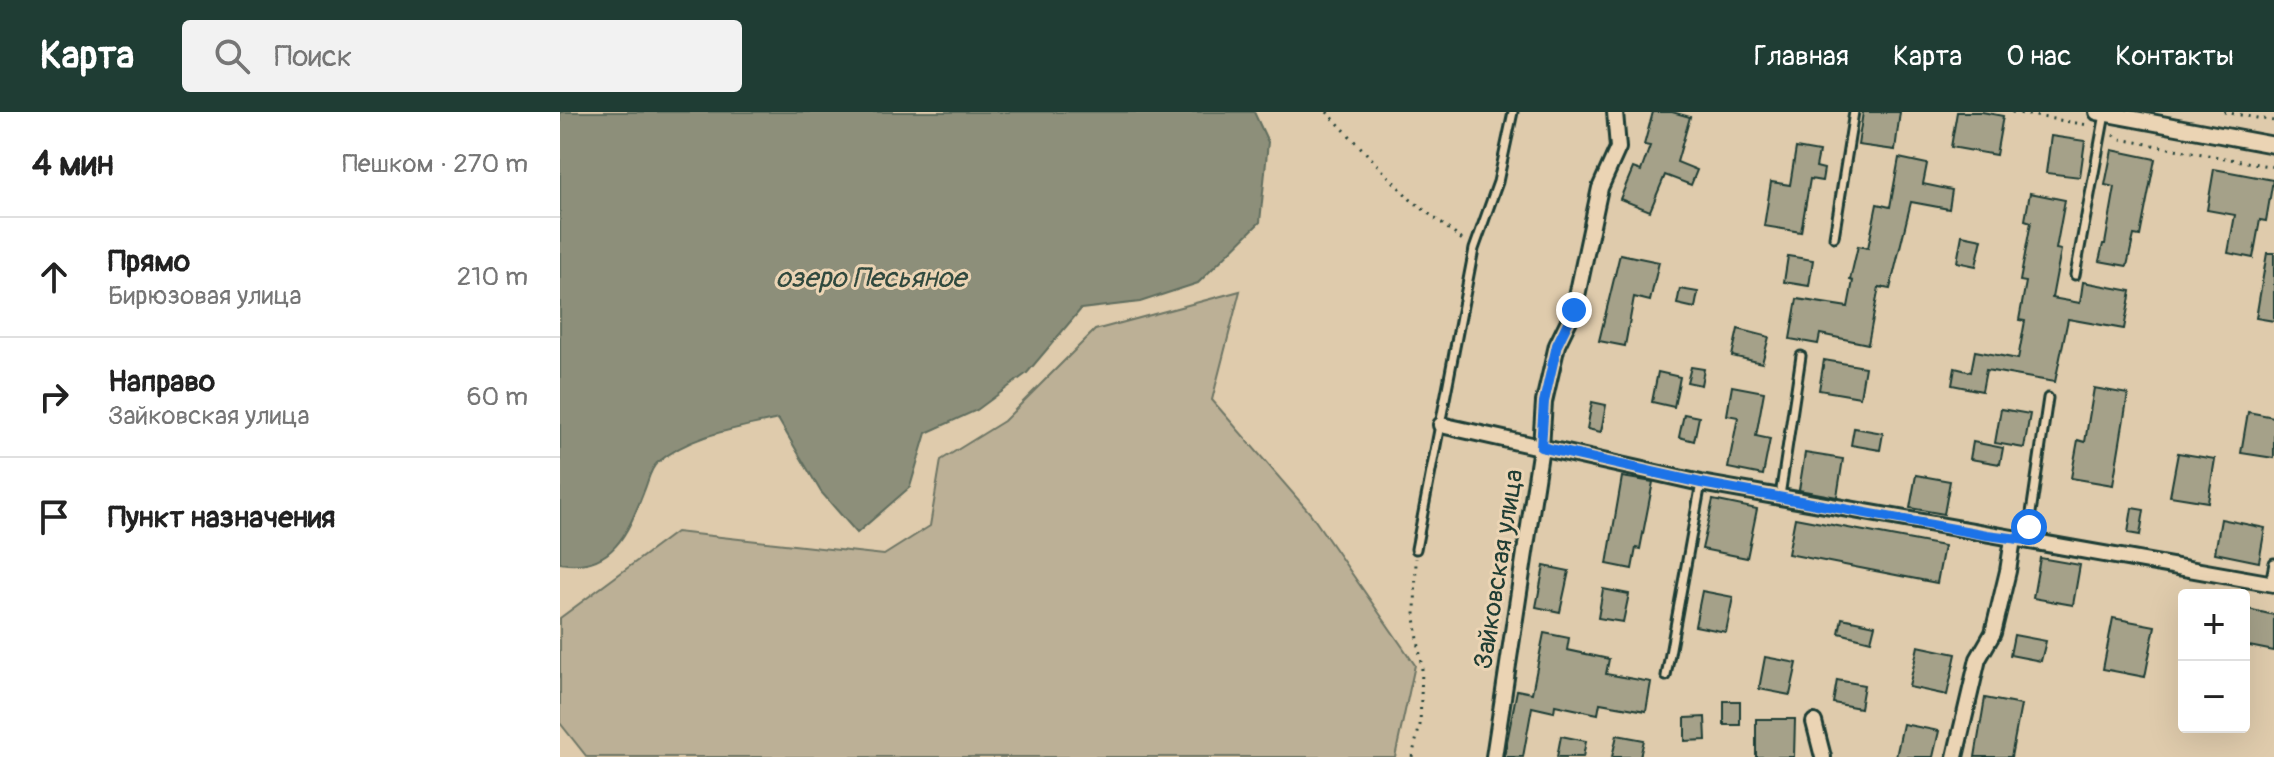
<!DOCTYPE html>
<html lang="ru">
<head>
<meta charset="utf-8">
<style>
  body { margin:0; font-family:Pangolin,sans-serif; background:#f2f2f2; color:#222 }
  .controls { position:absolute; right:24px; bottom:24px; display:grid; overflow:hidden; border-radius:8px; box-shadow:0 8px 32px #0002 }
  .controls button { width:72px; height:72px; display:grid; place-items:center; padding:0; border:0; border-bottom:2px solid #e0e0e0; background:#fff; color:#222; font:40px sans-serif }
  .stop { position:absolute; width:24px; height:24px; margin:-18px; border:6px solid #1a73e8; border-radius:50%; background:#fff }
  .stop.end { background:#1a73e8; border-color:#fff; box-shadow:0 2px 8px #0008 }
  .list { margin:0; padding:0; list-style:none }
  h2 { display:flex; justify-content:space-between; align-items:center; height:104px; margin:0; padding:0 32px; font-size:34px }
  h2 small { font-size:26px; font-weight:400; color:#767676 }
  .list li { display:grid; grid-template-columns:52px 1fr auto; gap:24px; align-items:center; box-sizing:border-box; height:120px; padding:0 32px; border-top:2px solid #e0e0e0 }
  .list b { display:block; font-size:30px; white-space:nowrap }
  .list p { margin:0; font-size:26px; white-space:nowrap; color:#767676 }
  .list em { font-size:26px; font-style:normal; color:#767676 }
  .icon { flex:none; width:44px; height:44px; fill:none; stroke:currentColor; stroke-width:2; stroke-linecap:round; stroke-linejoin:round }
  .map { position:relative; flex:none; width:1714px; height:645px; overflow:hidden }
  header { display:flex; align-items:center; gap:48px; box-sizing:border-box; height:112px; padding:0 40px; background:#1f3d34; color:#fff }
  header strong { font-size:38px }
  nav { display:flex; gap:44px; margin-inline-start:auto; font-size:28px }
  .search { width:560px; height:72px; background:#f2f2f2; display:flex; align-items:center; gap:20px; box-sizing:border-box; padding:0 28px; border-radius:8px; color:#767676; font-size:30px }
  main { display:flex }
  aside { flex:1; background:#fff }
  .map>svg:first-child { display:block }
</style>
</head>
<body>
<header>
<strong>Карта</strong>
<div class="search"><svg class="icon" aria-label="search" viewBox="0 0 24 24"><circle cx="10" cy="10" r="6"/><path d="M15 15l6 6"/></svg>Поиск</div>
<nav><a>Главная</a><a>Карта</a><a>О нас</a><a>Контакты</a></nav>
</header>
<main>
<aside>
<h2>4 мин<small>Пешком · 270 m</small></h2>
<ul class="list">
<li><svg class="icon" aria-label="ahead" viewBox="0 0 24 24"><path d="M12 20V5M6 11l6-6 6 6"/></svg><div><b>Прямо</b><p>Бирюзовая улица</p></div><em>210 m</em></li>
<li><svg class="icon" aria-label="right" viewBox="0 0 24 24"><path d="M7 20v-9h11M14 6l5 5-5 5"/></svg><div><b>Направо</b><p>Зайковская улица</p></div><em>60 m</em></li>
<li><svg class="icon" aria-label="arrive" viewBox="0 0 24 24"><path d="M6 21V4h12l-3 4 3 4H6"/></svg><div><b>Пункт назначения</b></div></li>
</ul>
</aside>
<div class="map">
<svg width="1714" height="645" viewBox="0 0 1714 645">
  <rect width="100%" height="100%" fill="#dfcbac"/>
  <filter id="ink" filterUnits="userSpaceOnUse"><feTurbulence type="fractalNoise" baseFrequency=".0125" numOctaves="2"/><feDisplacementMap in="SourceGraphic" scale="16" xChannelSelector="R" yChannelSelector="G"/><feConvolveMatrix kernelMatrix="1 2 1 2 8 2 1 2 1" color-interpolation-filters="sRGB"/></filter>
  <g filter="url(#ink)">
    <path fill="#bcb096" stroke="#6e7665" stroke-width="2" d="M680 179 652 288 750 401 855 553 835 645H27L0 611V506L116 420 324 443 370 414 381 348 444 309 535 218Z"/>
    <path fill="#8d8f7a" stroke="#616e5e" stroke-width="2" d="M0 0H694L708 30 700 110 638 171 580 190 521 197 467 261 417 298 366 321 350 375 297 421 261 380 218 307C175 317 132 322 97 351 90 357 88 370 84 379 68 420 53 460 0 451Z"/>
    <g fill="#a5a189" stroke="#1f3d34" stroke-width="2">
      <path d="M1093 0H1112L1130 5 1117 50 1137 58 1131 73 1105 63 1090 99 1060 87 1073 56 1081 59 1090 34 1084 33Z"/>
      <path d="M1303 0H1340L1335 38 1298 33Z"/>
      <path d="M1397 0H1422L1443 4 1436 43 1391 35Z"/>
      <path d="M1491 24 1525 29 1520 65 1486 61Z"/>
      <path d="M1236 36 1259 40 1256 55 1264 57 1262 69 1250 67 1241 120 1204 114 1211 70 1230 73Z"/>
      <path d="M1552 38 1595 47 1580 124 1574 123 1567 154 1539 149 1543 132H1545L1555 75 1545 73Z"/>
      <path d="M1339 46 1367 52 1363 72 1392 78 1389 97 1351 90 1330 177 1319 175 1308 232 1260 222 1258 232 1230 227 1237 187 1288 195 1293 169 1290 168 1298 134 1308 136 1317 92 1330 95Z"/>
      <path d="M1654 57 1713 68 1706 109 1700 108 1693 146 1668 141 1675 103 1647 98Z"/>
      <path d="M1470 81 1505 88 1496 137 1501 138 1492 186 1520 191 1523 170 1571 179 1564 217 1508 207 1495 270 1426 258 1422 279 1392 273 1395 256 1411 260 1415 239 1458 247 1465 209 1459 208 1466 170 1460 169 1471 110 1465 108Z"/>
      <path d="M1402 123 1422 127 1416 154 1397 150Z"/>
      <path d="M1707 141H1714V209L1696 206Z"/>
      <path d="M1060 142 1099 150 1090 189 1074 185 1065 234 1039 229Z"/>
      <path d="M1228 144 1253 148 1249 174 1224 170Z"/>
      <path d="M1120 177 1138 180 1135 196 1117 192Z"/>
      <path d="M1178 217 1209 225 1202 251 1172 244Z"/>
      <path d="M1264 248 1305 255 1300 285 1259 278Z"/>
      <path d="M1131 255 1144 257 1141 273 1127 270Z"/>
      <path d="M1098 260 1120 265 1114 295 1092 290Z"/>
      <path d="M1172 274 1204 280 1196 324 1210 327 1203 363 1168 356 1178 305 1167 303Z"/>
      <path d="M1534 276 1568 282 1553 373 1511 366 1518 328 1525 330Z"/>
      <path d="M1032 290 1046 293 1041 320 1027 317Z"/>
      <path d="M1441 297 1470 302 1464 336 1435 331Z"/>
      <path d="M1688 300 1714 305V346L1681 341Z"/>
      <path d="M1124 302 1139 305 1134 329 1119 325Z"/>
      <path d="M1294 316 1323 321 1320 338 1291 333Z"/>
      <path d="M1413 330 1443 336 1440 352 1410 347Z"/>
      <path d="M1245 341 1283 347 1277 385 1239 378Z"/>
      <path d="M1618 341 1655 347 1648 390 1610 384Z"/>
      <path d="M1356 363 1390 369 1384 402 1350 396Z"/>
      <path d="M1062 365 1093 370 1080 437 1076 436 1072 457 1047 452Z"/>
      <path d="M1153 388 1197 397 1187 446 1142 437Z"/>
      <path d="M1572 396 1584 398 1580 423 1568 421Z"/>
      <path d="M1235 406 1384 434 1377 471 1228 442Z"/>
      <path d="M1661 407 1705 416 1699 450 1655 441Z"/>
      <path d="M1480 446 1520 453 1513 493 1473 486Z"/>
      <path d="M984 454 1009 459 1000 500 976 495Z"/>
      <path d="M1043 477 1069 482 1063 510 1038 506Z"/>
      <path d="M1142 479 1173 485 1166 520 1135 514Z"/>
      <path d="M1684 496 1714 503V539L1684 533Z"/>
      <path d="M1282 506 1315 513 1311 529 1279 521Z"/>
      <path d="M1553 506 1595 514 1585 565 1543 557Z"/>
      <path d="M984 521 1009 526 1007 538 1049 547 1046 562 1091 570 1086 599 1040 591 1038 602 995 593 994 600 972 595 963 645H944L957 578 972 581Z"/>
      <path d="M1454 523 1486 529 1481 549 1450 543Z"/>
      <path d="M1358 534 1396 542 1387 583 1349 575Z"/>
      <path d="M1205 545 1237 551 1230 583 1199 577Z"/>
      <path d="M1277 568 1304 573 1300 596 1273 591Z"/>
      <path d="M1425 586 1461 593 1451 645H1415Z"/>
      <rect x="1164" y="589" width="16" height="24"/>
      <path d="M1145 605 1146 628 1125 629V606Z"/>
      <path d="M1196 607H1235L1234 645H1196Z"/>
      <path d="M1343 612 1379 619 1373 645H1336Z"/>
      <path d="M1057 623 1084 628 1080 645H1052Z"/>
      <path d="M1001 624 1026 629 1023 645H997Z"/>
    </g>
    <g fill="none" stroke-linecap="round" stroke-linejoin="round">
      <g stroke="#1f3d34" stroke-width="13">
        <g id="lane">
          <path d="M1274 125 1294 0"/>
          <path d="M1515 163 1545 2"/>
          <path d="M1220 384 1241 244"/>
          <path d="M1467 428 1488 286"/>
          <path d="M856 437 914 137 938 70 953 0"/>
          <path d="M1710 472 1714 451"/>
          <path d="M1106 564 1141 371"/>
        </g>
      </g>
      <g stroke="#1f3d34" stroke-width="20">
        <g id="street">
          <path d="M1537 0 1714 33"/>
          <path d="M881 313 1141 371 1714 472"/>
          <path d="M1254 610 1263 645"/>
          <path d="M934 645 981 335 984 290 997 233 1014 198 1040 76 1058 36 1055 0"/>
          <path d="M1395 645 1418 547 1433 521 1448 459 1453 427"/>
        </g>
      </g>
      <g stroke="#1f3d34" stroke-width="3" stroke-dasharray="2 6" stroke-linecap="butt">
        <path d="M767 0 850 87 905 130"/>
        <path d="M1452 0 1528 13"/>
        <path d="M1664 0 1714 9"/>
        <path d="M1554 23 1560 27 1714 55"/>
        <path d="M852 645 860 613 862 558 855 505 856 446"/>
      </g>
      <use href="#lane" stroke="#ebd4b4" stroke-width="7"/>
      <use href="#street" stroke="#ebd4b4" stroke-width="14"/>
    </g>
  </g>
  <g fill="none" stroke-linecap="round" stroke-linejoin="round" filter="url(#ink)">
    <path stroke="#1a73e8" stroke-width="10" d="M1014 198 997 233 984 290 981 335 1141 371 1427 423 1467 428 1469 415"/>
  </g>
  <g text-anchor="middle" stroke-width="6" stroke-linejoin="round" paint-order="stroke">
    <g font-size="26" fill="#1f3d34" stroke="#ebd4b4">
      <text transform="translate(938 457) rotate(-81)" y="9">Зайковская улица</text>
    </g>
    <g font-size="28" font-style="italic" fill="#30493e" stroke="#ebd4b4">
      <text x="311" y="175">озеро Песьяное</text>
    </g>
  </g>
</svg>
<div class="controls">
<button>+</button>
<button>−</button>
</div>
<div class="stop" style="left:1469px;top:415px"></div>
<div class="stop end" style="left:1014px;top:198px"></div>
</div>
</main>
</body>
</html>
